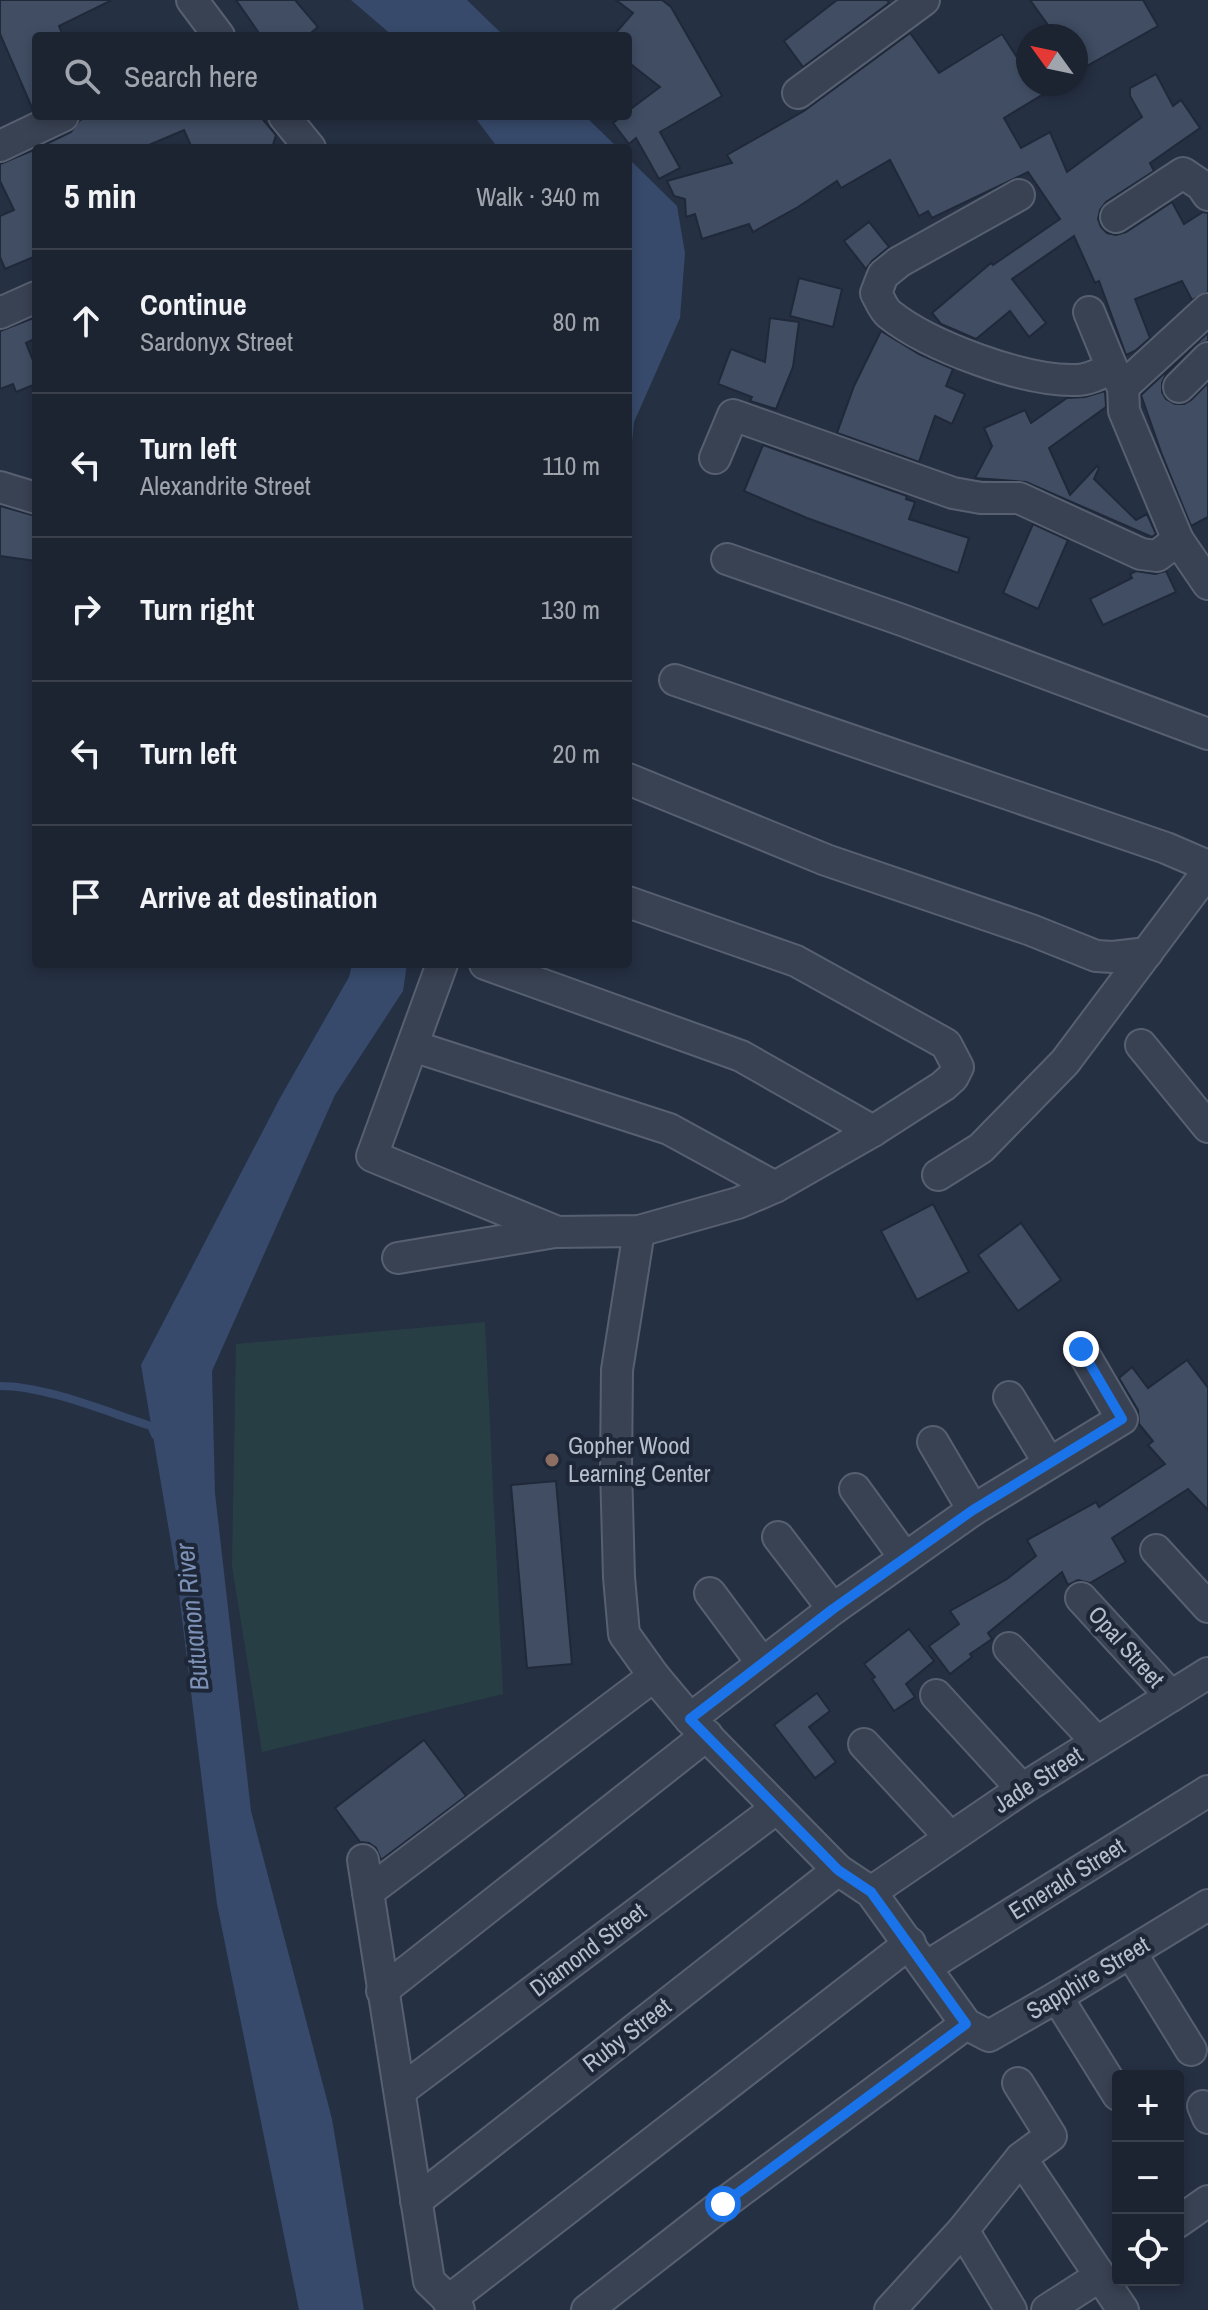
<!DOCTYPE html>
<html lang="en">
<head>
<meta charset="utf-8">
<style>
  body { margin:0; font-family:"Archivo Narrow",sans-serif; background:#29303e; color:#f1f3f6 }
  .controls { position:absolute; right:24px; bottom:24px; display:grid; overflow:hidden; border-radius:8px; box-shadow:0 4px 12px #0003 }
  .controls button { width:72px; height:72px; display:grid; place-items:center; padding:0; border:0; border-bottom:2px solid #3a414d; background:#1c2432; color:#f1f3f6; font:40px sans-serif }
  .compass { position:absolute; left:1016px; top:24px; width:72px; height:72px; border-radius:50%; background:#1c2432; box-shadow:0 4px 12px #0003; rotate:303deg }
  .stop { position:absolute; width:24px; height:24px; margin:-18px; border:6px solid #1a73e8; border-radius:50%; background:#fff }
  .stop.end { background:#1a73e8; border-color:#fff; box-shadow:0 2px 8px #0008 }
  .list { margin:0; padding:0; list-style:none }
  h2 { display:flex; justify-content:space-between; align-items:center; height:104px; margin:0; padding:0 32px; font-size:34px }
  h2 small { font-size:26px; font-weight:400; color:#a0a4ac }
  .list li { display:grid; grid-template-columns:52px 1fr auto; gap:24px; align-items:center; box-sizing:border-box; height:144px; padding:0 32px; border-top:2px solid #3a414d }
  .list b { display:block; font-size:30px; white-space:nowrap }
  .list p { margin:0; font-size:26px; white-space:nowrap; color:#a0a4ac }
  .list em { font-size:26px; font-style:normal; color:#a0a4ac }
  .icon { flex:none; width:44px; height:44px; fill:none; stroke:currentColor; stroke-width:2; stroke-linecap:round; stroke-linejoin:round }
  .map { position:relative; flex:none; width:1208px; height:2310px; overflow:hidden }
  .search { position:absolute; background:#1c2432; box-shadow:0 4px 12px #0003; left:32px; top:32px; width:600px; height:88px; display:flex; align-items:center; gap:20px; box-sizing:border-box; padding:0 28px; border-radius:8px; color:#a0a4ac; font-size:30px }
  .panel { position:absolute; background:#1c2432; box-shadow:0 4px 12px #0003; left:32px; top:144px; width:600px; height:824px; border-radius:8px }
  .map>svg:first-child { display:block }
</style>
</head>
<body>
<div class="map">
<svg width="1208" height="2310" viewBox="0 0 1208 2310">
  <rect width="100%" height="100%" fill="#253043"/>
  <path fill="#273f44" d="M485 1322 503 1694 262 1752 232 1566 236 1344Z"/>
  <g fill="#374a6b">
    <path d="M351 0H467L504 36H393Z"/>
    <path d="M474 116H585L618 148H498Z"/>
    <path d="M628 158 677 206 685 253 680 318 634 422 628 483Z"/>
    <path d="M352 964H407L403 991 335 1095 212 1371 215 1493 251 1811 332 2119 364 2310H299L217 1904 177 1578 141 1365 280 1098 349 977Z"/>
  </g>
  <g fill="none" stroke-linecap="round" stroke-linejoin="round">
    <path stroke="#374a6b" stroke-width="8" d="M0 1386C46 1386 107 1412 151 1426L155 1435"/>
  </g>
  <g fill="#404d63" stroke="#20293a" stroke-width="2">
    <path d="M0 0H112L59 26 63 36H36V109L33 110 0 34Z"/>
    <path d="M236 0H295L318 27 307 36H261Z"/>
    <path d="M616 0H662L671 7 722 96 660 132 680 168 659 179 636 138 629 144 613 123 622 116H628V111L660 87 628 62V36L614 35 633 13Z"/>
    <path d="M837 0H887L889 3 803 67 784 41Z"/>
    <path d="M1030 0H1143L1158 26 1076 72V36H1056Z"/>
    <path d="M910 33 939 73 1002 34 1016 56 1028 49V84H1060L1004 118 1021 148 1050 132 1067 172 1142 117 1130 96V88L1156 74 1173 106 1181 100 1200 128 1150 163 1154 171 1106 202 1100 210 1098 219 1101 227 1107 233 1116 235 1126 232 1172 202 1184 224 1203 212 1208 213V292L1192 300 1182 281 1135 299 1150 338 1135 351 1126 355 1099 281 1095 283 1074 236 1012 279 1046 323 1029 337 1010 311 976 339 941 324 932 313 991 263 993 265 1060 219 1028 172 932 218 928 211 919 216 890 160 841 188 837 181 798 207 753 232 749 224 702 239 695 214 686 217 685 199 674 196 667 181 732 163 727 155 804 111Z"/>
    <path d="M89 116H260L276 135 272 148H192L184 130 142 148H38L71 132 80 120Z"/>
    <path d="M36 149V256L5 269 0 257V216L14 210 0 181V164Z"/>
    <path d="M869 222 889 247 872 261 866 269 844 241Z"/>
    <path d="M799 278 842 289 833 327 790 316Z"/>
    <path d="M36 317V338L26 343 36 368V384L16 392 13 384 0 389V331Z"/>
    <path d="M770 318 799 322 793 367 776 409 750 401 752 397 718 384 731 349 765 362Z"/>
    <path d="M881 331 919 354 953 369 946 386 965 394 952 424 935 416 919 462 837 433 854 386Z"/>
    <path d="M1208 333V341L1195 345 1166 374 1162 383V392L1166 399 1175 404H1184L1191 400 1208 383V517L1191 526 1162 455 1141 395Z"/>
    <path d="M1105 391 1106 407 1049 448 1070 495 1097 466 1099 468 1094 479 1136 520 1147 514 1156 534 1152 537 1026 482 975 478 992 446 984 428 1025 410 1031 423 1067 398 1085 397Z"/>
    <path d="M763 445 907 496 906 499 915 502 909 519 969 538 958 573 807 518 744 491Z"/>
    <path d="M0 506 36 516V561L0 556Z"/>
    <path d="M1033 524 1068 540 1038 609 1003 593Z"/>
    <path d="M1136 571 1155 574 1166 571 1176 592 1103 625 1090 599 1132 578 1130 574Z"/>
    <path d="M933 1204 969 1272 917 1300 881 1231Z"/>
    <path d="M1021 1223 1061 1280 1018 1311 978 1255Z"/>
    <path d="M1187 1360 1208 1388V1510L1188 1489 1112 1538 1126 1562 1090 1583 1078 1580 1068 1585 1062 1572 988 1633 992 1639 970 1654 972 1657 950 1674 929 1646 959 1624 950 1611 1007 1579 1036 1556 1027 1540 1096 1502 1099 1507 1165 1464 1148 1445 1153 1441 1139 1424 1138 1410 1119 1378 1132 1367 1148 1388Z"/>
    <path d="M556 1481 572 1664 527 1668 511 1485Z"/>
    <path d="M909 1629 934 1661 906 1684 915 1697 894 1711 872 1679 875 1677 864 1664Z"/>
    <path d="M817 1693 830 1711 809 1727 836 1762 815 1778 774 1725Z"/>
    <path d="M424 1740 466 1796 381 1860 376 1848 369 1843 360 1842 335 1808Z"/>
  </g>
  <g fill="none" stroke-linecap="round" stroke-linejoin="round">
    <g stroke="#576070" stroke-width="34">
      <g id="minor">
        <path d="M192 0 219 36"/>
        <path d="M798 93 924 0"/>
        <path d="M284 116 310 148"/>
        <path d="M0 146 63 116"/>
        <path d="M1019 195 899 262 883 275 876 293C880 300 883 309 889 314 929 346 1025 382 1077 380 1089 380 1101 373 1112 368"/>
        <path d="M1116 217 1183 173 1201 185 1208 195"/>
        <path d="M1089 312 1112 368 1123 387 1124 411 1178 540 1208 584"/>
        <path d="M0 313 36 297"/>
        <path d="M1123 387 1208 309"/>
        <path d="M1179 387 1208 358"/>
        <path d="M715 458 733 415 953 493 981 498H1019L1141 554 1157 556 1178 540"/>
        <path d="M0 487 36 498"/>
        <path d="M727 559 902 620 1208 734"/>
        <path d="M675 680 1166 848 1208 866"/>
        <path d="M628 779 826 860 1031 930 1096 956 1113 957 1147 953"/>
        <path d="M442 964 372 1156 555 1231"/>
        <path d="M485 964 741 1056 873 1131"/>
        <path d="M1141 1045 1208 1127"/>
        <path d="M413 1046 669 1129 775 1187"/>
        <path d="M938 1175 981 1148 1065 1062 1208 871"/>
        <path d="M639 1231 617 1370 616 1468 619 1577 624 1634 654 1676 690 1719 838 1870 871 1892 966 2024 989 2036 1057 1997 1208 1905"/>
        <path d="M398 1258 555 1232 639 1231 738 1203 775 1187 873 1131 943 1086 953 1077 958 1067 946 1044 796 961 628 902"/>
        <path d="M1009 1397 1049 1463"/>
        <path d="M933 1442 973 1510"/>
        <path d="M855 1489 905 1558"/>
        <path d="M778 1537 833 1609"/>
        <path d="M1156 1550 1208 1607"/>
        <path d="M710 1593 762 1663"/>
        <path d="M1081 1598 1171 1696"/>
        <path d="M1009 1648 1097 1742"/>
        <path d="M936 1695 1022 1789"/>
        <path d="M690 1719 833 1609 973 1510 1122 1419 1081 1349"/>
        <path d="M864 1744 950 1837"/>
        <path d="M363 1860 429 2281 459 2310"/>
        <path d="M368 1892 654 1676"/>
        <path d="M871 1892 1022 1789 1208 1673"/>
        <path d="M1131 1953 1191 2050"/>
        <path d="M926 1967 1208 1791"/>
        <path d="M382 1991 707 1735"/>
        <path d="M1057 1997 1118 2095"/>
        <path d="M400 2091 777 1808"/>
        <path d="M1203 2106 1208 2118"/>
        <path d="M1021 2158 1123 2310"/>
        <path d="M416 2201 838 1870"/>
        <path d="M1178 2222 1208 2201"/>
        <path d="M963 2230 1011 2310"/>
        <path d="M448 2301 910 1943"/>
        <path d="M587 2310 723 2204 966 2024"/>
        <path d="M890 2310 963 2230 1021 2158 1051 2136 1018 2083"/>
        <path d="M1047 2310 1100 2276"/>
      </g>
    </g>
    <use href="#minor" stroke="#394253" stroke-width="30"/>
  </g>
  <g fill="none" stroke-linecap="round" stroke-linejoin="round">
    <path stroke="#1a73e8" stroke-width="10" d="M723 2204 966 2024 871 1892 838 1870 690 1719 833 1609 973 1510 1122 1419 1081 1349"/>
  </g>
  <circle fill="#8d6e63" stroke="#1e2738" stroke-width="3" cx="552" cy="1460" r="8"/>
  <g text-anchor="middle" stroke-width="8" stroke-linejoin="round" paint-order="stroke">
    <g font-size="24" fill="#b6becc" stroke="#1e2738" text-anchor="start">
      <text x="568" y="1454">Gopher Wood<tspan x="568" dy="28">Learning Center</tspan></text>
    </g>
    <g font-size="24" fill="#b6becc" stroke="#1e2738">
      <text transform="translate(1126 1647) rotate(48)" y="8">Opal Street</text>
      <text transform="translate(1038 1780) rotate(-33)" y="8">Jade Street</text>
      <text transform="translate(1067 1879) rotate(-32)" y="8">Emerald Street</text>
      <text transform="translate(588 1950) rotate(-37)" y="8">Diamond Street</text>
      <text transform="translate(1088 1978) rotate(-31)" y="8">Sapphire Street</text>
      <text transform="translate(627 2035) rotate(-38)" y="8">Ruby Street</text>
    </g>
    <g font-size="26" font-style="italic" fill="#7c91b5" stroke="#1e2738">
      <text transform="translate(192 1617) rotate(-96)" y="9">Butuanon River</text>
    </g>
  </g>
</svg>
<div class="controls">
<button>+</button>
<button>−</button>
<button><svg class="icon" aria-label="locate" viewBox="0 0 24 24"><circle cx="12" cy="12" r="6"/><path d="M12 2v4M12 18v4M2 12h4M18 12h4"/></svg></button>
</div>
<svg class="compass" viewBox="-18 -18 36 36"><path d="M0-13l5 13h-10z" fill="#e53935"/><path d="M0 13l5-13h-10z" fill="#a0a4ac"/></svg>
<div class="stop" style="left:723px;top:2204px"></div>
<div class="stop end" style="left:1081px;top:1349px"></div>
<div class="search"><svg class="icon" aria-label="search" viewBox="0 0 24 24"><circle cx="10" cy="10" r="6"/><path d="M15 15l6 6"/></svg>Search here</div>
<section class="panel">
<h2>5 min<small>Walk · 340 m</small></h2>
<ul class="list">
<li><svg class="icon" aria-label="ahead" viewBox="0 0 24 24"><path d="M12 20V5M6 11l6-6 6 6"/></svg><div><b>Continue</b><p>Sardonyx Street</p></div><em>80 m</em></li>
<li><svg class="icon" aria-label="left" viewBox="0 0 24 24"><path d="M17 20v-9H6M10 6l-5 5 5 5"/></svg><div><b>Turn left</b><p>Alexandrite Street</p></div><em>110 m</em></li>
<li><svg class="icon" aria-label="right" viewBox="0 0 24 24"><path d="M7 20v-9h11M14 6l5 5-5 5"/></svg><div><b>Turn right</b></div><em>130 m</em></li>
<li><svg class="icon" aria-label="left" viewBox="0 0 24 24"><path d="M17 20v-9H6M10 6l-5 5 5 5"/></svg><div><b>Turn left</b></div><em>20 m</em></li>
<li><svg class="icon" aria-label="arrive" viewBox="0 0 24 24"><path d="M6 21V4h12l-3 4 3 4H6"/></svg><div><b>Arrive at destination</b></div></li>
</ul>
</section>
</div>
</body>
</html>
